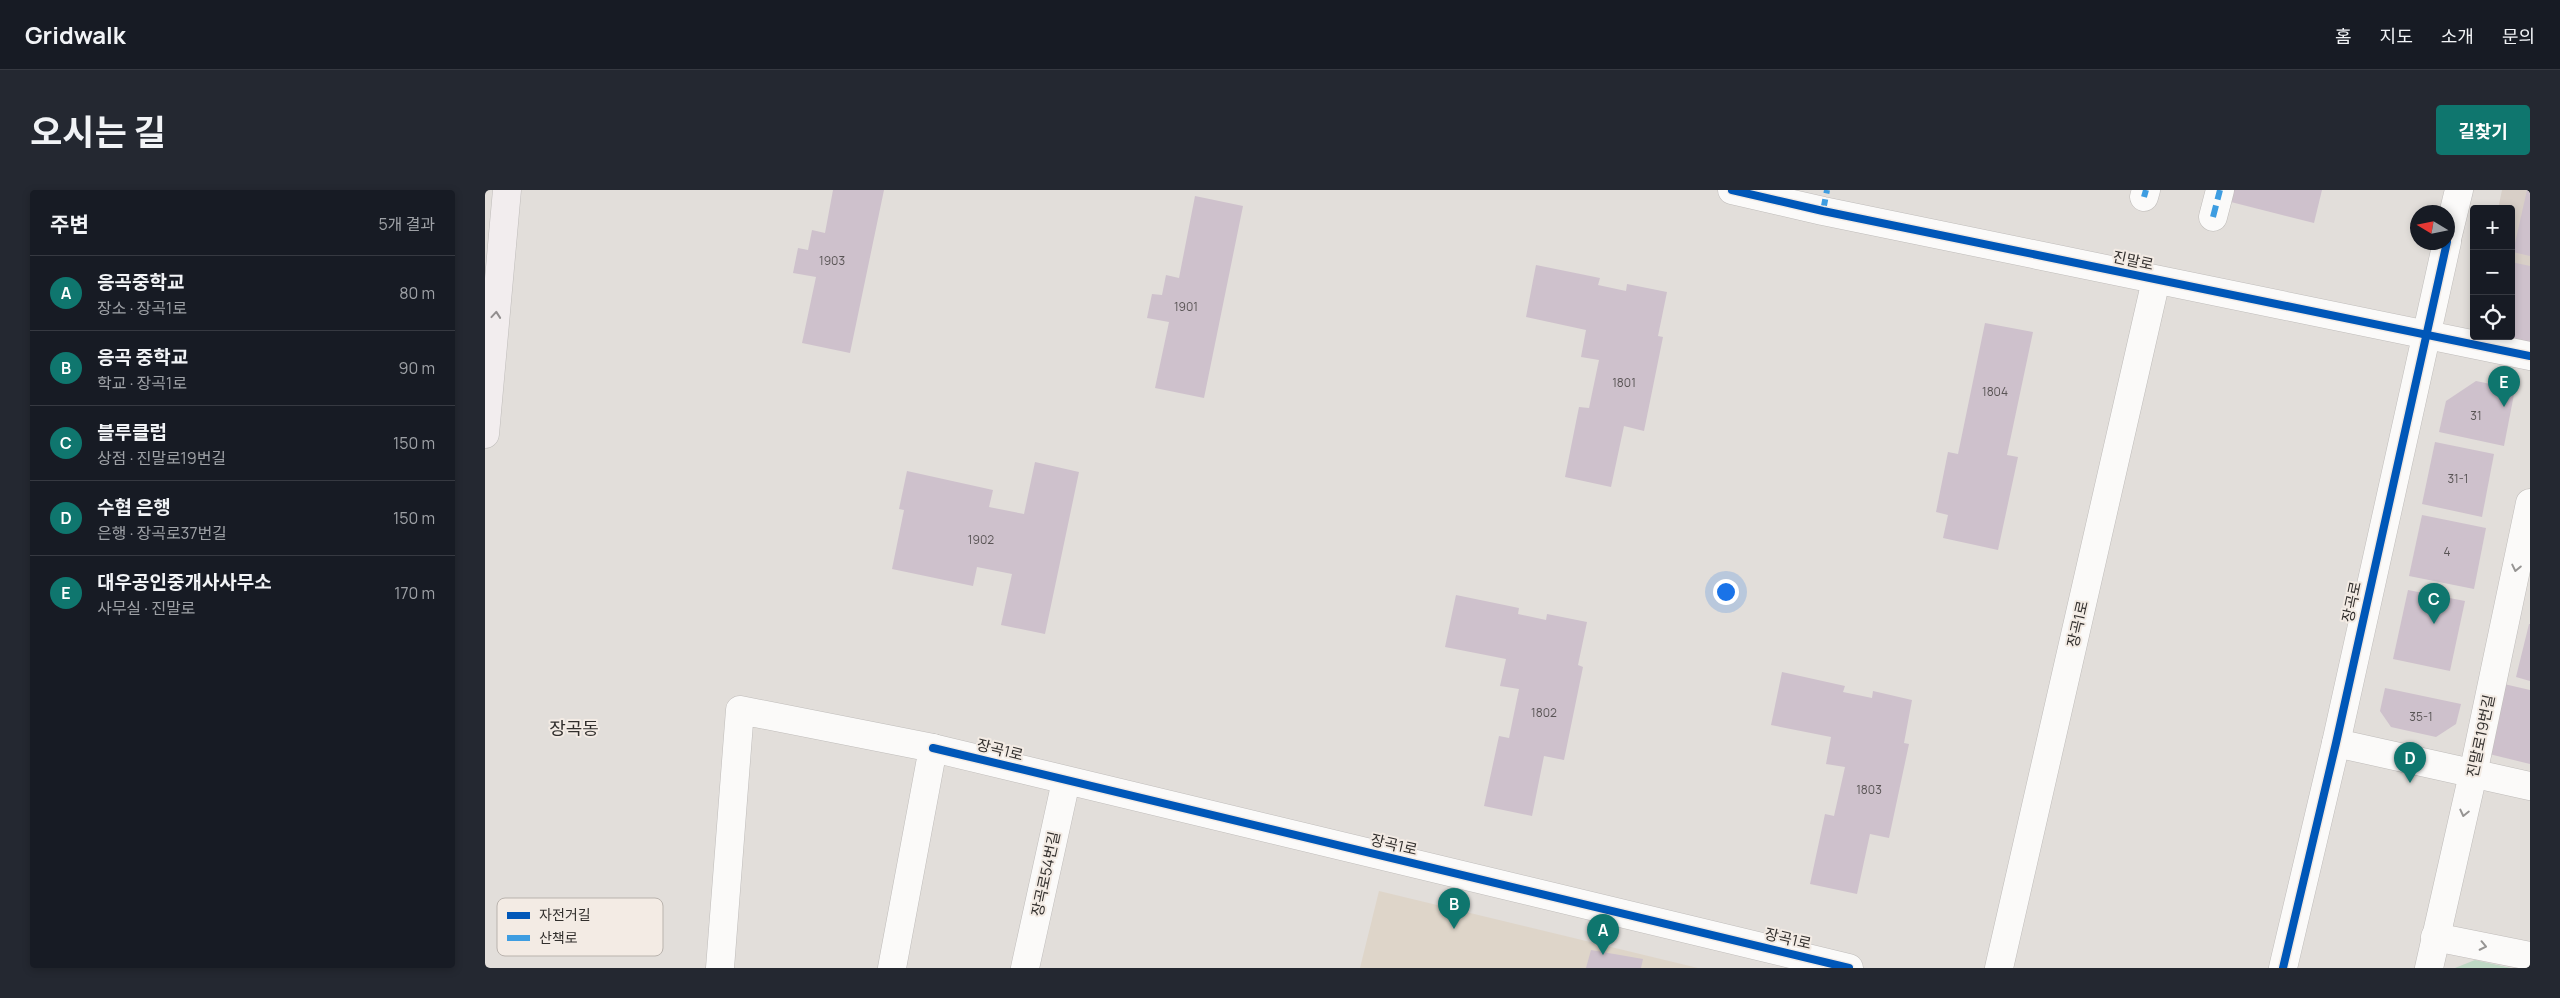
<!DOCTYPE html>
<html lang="ko">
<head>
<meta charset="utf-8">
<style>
  body { margin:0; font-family:Manrope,"Noto Sans KR",sans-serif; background:#242831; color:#f1f3f6 }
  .controls { position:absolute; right:15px; top:15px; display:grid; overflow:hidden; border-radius:5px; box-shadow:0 2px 8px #0003 }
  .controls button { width:45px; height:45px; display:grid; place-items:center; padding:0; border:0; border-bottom:1px solid #363941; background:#171b24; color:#f1f3f6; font:25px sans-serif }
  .compass { position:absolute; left:1925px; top:15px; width:45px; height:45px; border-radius:50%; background:#171b24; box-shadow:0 2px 8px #0003; rotate:280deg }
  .you { position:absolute; left:1240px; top:401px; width:18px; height:18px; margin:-12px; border:4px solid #fff; border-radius:50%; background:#1a73e8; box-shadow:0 0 0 8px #1a73e833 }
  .badge { display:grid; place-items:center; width:32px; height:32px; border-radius:50%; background:#0f766e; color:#fff; font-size:16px; font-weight:700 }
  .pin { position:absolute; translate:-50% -41px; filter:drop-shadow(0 1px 2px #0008) }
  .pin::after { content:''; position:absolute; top:26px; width:18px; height:15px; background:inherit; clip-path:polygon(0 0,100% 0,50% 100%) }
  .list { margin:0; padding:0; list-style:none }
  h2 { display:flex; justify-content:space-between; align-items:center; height:65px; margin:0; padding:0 20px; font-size:21px }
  h2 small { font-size:16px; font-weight:400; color:#9ea1a6 }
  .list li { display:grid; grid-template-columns:32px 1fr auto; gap:15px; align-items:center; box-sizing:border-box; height:75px; padding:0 20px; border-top:1px solid #363941 }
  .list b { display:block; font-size:19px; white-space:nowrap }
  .list p { margin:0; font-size:16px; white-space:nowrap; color:#9ea1a6 }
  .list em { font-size:16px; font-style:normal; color:#9ea1a6 }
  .icon { flex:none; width:28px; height:28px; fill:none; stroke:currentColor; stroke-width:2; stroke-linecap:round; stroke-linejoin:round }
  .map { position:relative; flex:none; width:2045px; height:778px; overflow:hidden; border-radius:5px }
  header { display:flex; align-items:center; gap:30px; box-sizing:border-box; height:70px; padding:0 25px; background:#171b24; border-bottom:1px solid #363941 }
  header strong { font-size:24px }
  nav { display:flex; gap:28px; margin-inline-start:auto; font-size:18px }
  .intro { display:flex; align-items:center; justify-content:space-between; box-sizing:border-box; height:120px; padding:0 30px }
  h1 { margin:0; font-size:35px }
  .button { padding:12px 22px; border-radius:5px; background:#0f766e; color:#fff; font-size:18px; font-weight:700 }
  main { display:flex; gap:30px; padding:0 30px }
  aside { flex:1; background:#171b24; border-radius:5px; box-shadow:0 2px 8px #0003 }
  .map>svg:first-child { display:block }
</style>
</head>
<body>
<header>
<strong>Gridwalk</strong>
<nav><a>홈</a><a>지도</a><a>소개</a><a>문의</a></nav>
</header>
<div class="intro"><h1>오시는 길</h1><a class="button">길찾기</a></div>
<main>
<aside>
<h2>주변<small>5개 결과</small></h2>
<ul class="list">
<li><span class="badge">A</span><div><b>응곡중학교</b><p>장소 · 장곡1로</p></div><em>80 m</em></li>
<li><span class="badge">B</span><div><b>응곡 중학교</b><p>학교 · 장곡1로</p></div><em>90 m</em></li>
<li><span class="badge">C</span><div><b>블루클럽</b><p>상점 · 진말로19번길</p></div><em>150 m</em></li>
<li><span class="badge">D</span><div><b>수협 은행</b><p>은행 · 장곡로37번길</p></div><em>150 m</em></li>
<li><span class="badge">E</span><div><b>대우공인중개사사무소</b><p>사무실 · 진말로</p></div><em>170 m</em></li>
</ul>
</aside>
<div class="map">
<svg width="2045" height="778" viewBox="0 0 2045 778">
  <rect width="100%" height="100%" fill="#e2deda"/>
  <path fill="#d8cfc7" d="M2017 0H2045V170L1982 158 1989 128V146H2026V19H2013Z"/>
  <path fill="#ded5c9" d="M894 701 1213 778H875Z"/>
  <path fill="#bed8c4" d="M1990 770 2026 778H1970Z"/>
  <g fill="#cec1cc">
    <path d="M348 0H399L365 163 317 153 331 87 308 83 313 58 323 60 327 40 340 43Z"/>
    <path d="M1749 0H1837L1829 33 1746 12Z"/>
    <path d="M2042 0H2045V66L2028 62Z"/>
    <path d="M710 6 758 16 719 208 670 198 684 132 662 128 667 104 677 105 681 85 694 88Z"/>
    <path d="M2026 72 2045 76V155L2027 151 2023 146H2026Z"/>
    <path d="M1051 75 1115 88 1113 95 1141 101 1142 94 1182 102 1173 146 1178 147 1159 241 1139 236 1126 297 1080 287 1094 217 1104 218 1114 170 1096 167 1101 140 1041 127Z"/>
    <path d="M1500 133 1548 142 1522 265 1533 267 1513 360 1458 348 1463 325 1451 322 1463 262 1473 264Z"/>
    <path d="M1991 191 2030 199 2019 256 1954 242 1961 211Z"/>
    <path d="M1950 252 2009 264 1997 327 1937 314Z"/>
    <path d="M550 272 594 282 560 444 516 435 527 384 492 377 488 396 407 379 419 320 414 319 422 281 508 300 504 317 539 324Z"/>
    <path d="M1937 325 2001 338 1989 399 1924 386Z"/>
    <path d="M1923 400 1980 411 1965 481 1908 469Z"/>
    <path d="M971 405 1034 418 1033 424 1061 430 1062 424 1102 432 1093 475 1098 477 1079 570 1059 566 1047 626 999 616 1014 546 1024 548 1034 499 1015 496 1021 469 960 457Z"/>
    <path d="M2044 434H2045V491L2031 487Z"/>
    <path d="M1297 482 1360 496 1358 502 1387 508 1388 501 1427 510 1419 553 1424 554 1404 648 1385 644 1372 704 1325 694 1340 624 1349 626 1360 577 1341 574 1346 547 1286 535Z"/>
    <path d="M2019 494 2045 500V574L2000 563Z"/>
    <path d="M1900 498 1976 514 1971 534 1951 547 1906 537 1895 521Z"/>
    <path d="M1106 760 1158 769 1156 778H1101Z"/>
  </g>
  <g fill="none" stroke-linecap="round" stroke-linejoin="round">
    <g stroke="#bfbcba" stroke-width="29">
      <g id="minor">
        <path d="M1247 0 1338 21 2045 166"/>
        <path d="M1659 7 1661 0"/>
        <path d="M1728 27 1735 0"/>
        <path d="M1851 553 2045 596"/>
        <path d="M448 558 1364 778"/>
        <path d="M1950 747 2045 766"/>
        <path d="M235 778 255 520 448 558 407 778"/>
        <path d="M540 778 581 591"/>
        <path d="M1514 778 1671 90"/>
        <path d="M1944 778 1988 584 2045 313"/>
      </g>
    </g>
    <g stroke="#bfbcba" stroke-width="29">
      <g id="tertiary">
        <path d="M1962 49 1974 0"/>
        <path d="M1798 778 1851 553 1962 52"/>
      </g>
    </g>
    <g stroke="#bfbcba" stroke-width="29">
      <path id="secondary" d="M0 244 22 0"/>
    </g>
    <use href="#minor" stroke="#fbfaf9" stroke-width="28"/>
    <use href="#tertiary" stroke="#fbfaf9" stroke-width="28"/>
    <use href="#secondary" stroke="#f2edee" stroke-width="28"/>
    <g stroke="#3e9de1" stroke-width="6" stroke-dasharray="12 6" stroke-linecap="butt">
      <path d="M1659 7 1661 0"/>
      <path d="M1338 21 1342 0"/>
      <path d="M1728 27 1735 0"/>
    </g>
    <g stroke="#f3ebe4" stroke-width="11">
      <g id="cycleway">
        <path d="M1247 0 1338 21 2045 166"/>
        <path d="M448 558 1364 778"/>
        <path d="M1798 778 1851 553 1962 52"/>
      </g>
    </g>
    <use href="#cycleway" stroke="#0057b8" stroke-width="8"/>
  </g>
  <defs><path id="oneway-chevron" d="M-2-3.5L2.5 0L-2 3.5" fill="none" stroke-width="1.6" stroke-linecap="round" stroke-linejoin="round" transform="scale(1.25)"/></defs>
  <use stroke="#928e8e" href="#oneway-chevron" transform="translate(11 125) rotate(-85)"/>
  <g stroke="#969493">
    <use href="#oneway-chevron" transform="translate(2031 378) rotate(102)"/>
    <use href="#oneway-chevron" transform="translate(1979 623) rotate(103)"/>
    <use href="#oneway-chevron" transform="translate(1998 756) rotate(12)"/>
  </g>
  <g text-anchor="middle" stroke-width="4" stroke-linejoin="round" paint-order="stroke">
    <g font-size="12" fill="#595455">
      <text x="347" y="75">1903</text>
      <text x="701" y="121">1901</text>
      <text x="1139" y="197">1801</text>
      <text x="1510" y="206">1804</text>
      <text x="1991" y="230">31</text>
      <text x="1973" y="293">31-1</text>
      <text x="496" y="354">1902</text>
      <text x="1962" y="366">4</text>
      <text x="1059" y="527">1802</text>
      <text x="1936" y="531">35-1</text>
      <text x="1384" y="604">1803</text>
    </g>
    <g font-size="15" fill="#322f2d" stroke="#f3ebe4">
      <text transform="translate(1648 71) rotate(12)" y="5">진말로</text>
      <text transform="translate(1867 412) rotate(-78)" y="5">장곡로</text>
      <text transform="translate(1593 434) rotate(-77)" y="5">장곡1로</text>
      <text transform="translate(1996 546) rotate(-78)" y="5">진말로19번길</text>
      <text transform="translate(515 560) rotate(14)" y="5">장곡1로</text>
      <text transform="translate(909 655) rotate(13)" y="5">장곡1로</text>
      <text transform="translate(561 684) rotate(-78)" y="5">장곡로54번길</text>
      <text transform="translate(1303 749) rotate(13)" y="5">장곡1로</text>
    </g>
    <g font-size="18" fill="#322f2d" stroke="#f3ebe4">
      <text x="89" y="545">장곡동</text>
    </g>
  </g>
  <rect x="12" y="708" width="166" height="58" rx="8" fill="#f3ebe4" stroke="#b9b3ad" stroke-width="1"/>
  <rect x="22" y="722" width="23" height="7" fill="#0057b8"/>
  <rect x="22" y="745" width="23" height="6" fill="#3e9de1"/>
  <g font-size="14" fill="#322f2d">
    <text x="54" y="730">자전거길</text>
    <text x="54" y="753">산책로</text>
  </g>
</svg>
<div class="controls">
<button>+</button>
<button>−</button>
<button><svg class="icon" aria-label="locate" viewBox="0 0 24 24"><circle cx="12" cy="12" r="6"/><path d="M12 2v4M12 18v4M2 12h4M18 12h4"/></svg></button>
</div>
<svg class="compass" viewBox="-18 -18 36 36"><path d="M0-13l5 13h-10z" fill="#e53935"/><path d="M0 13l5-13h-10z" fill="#9ea1a6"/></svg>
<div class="you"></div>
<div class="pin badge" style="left:1118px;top:765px">A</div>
<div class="pin badge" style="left:969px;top:739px">B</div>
<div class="pin badge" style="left:1949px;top:434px">C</div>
<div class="pin badge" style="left:1925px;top:593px">D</div>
<div class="pin badge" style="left:2019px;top:217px">E</div>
</div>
</main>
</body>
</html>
